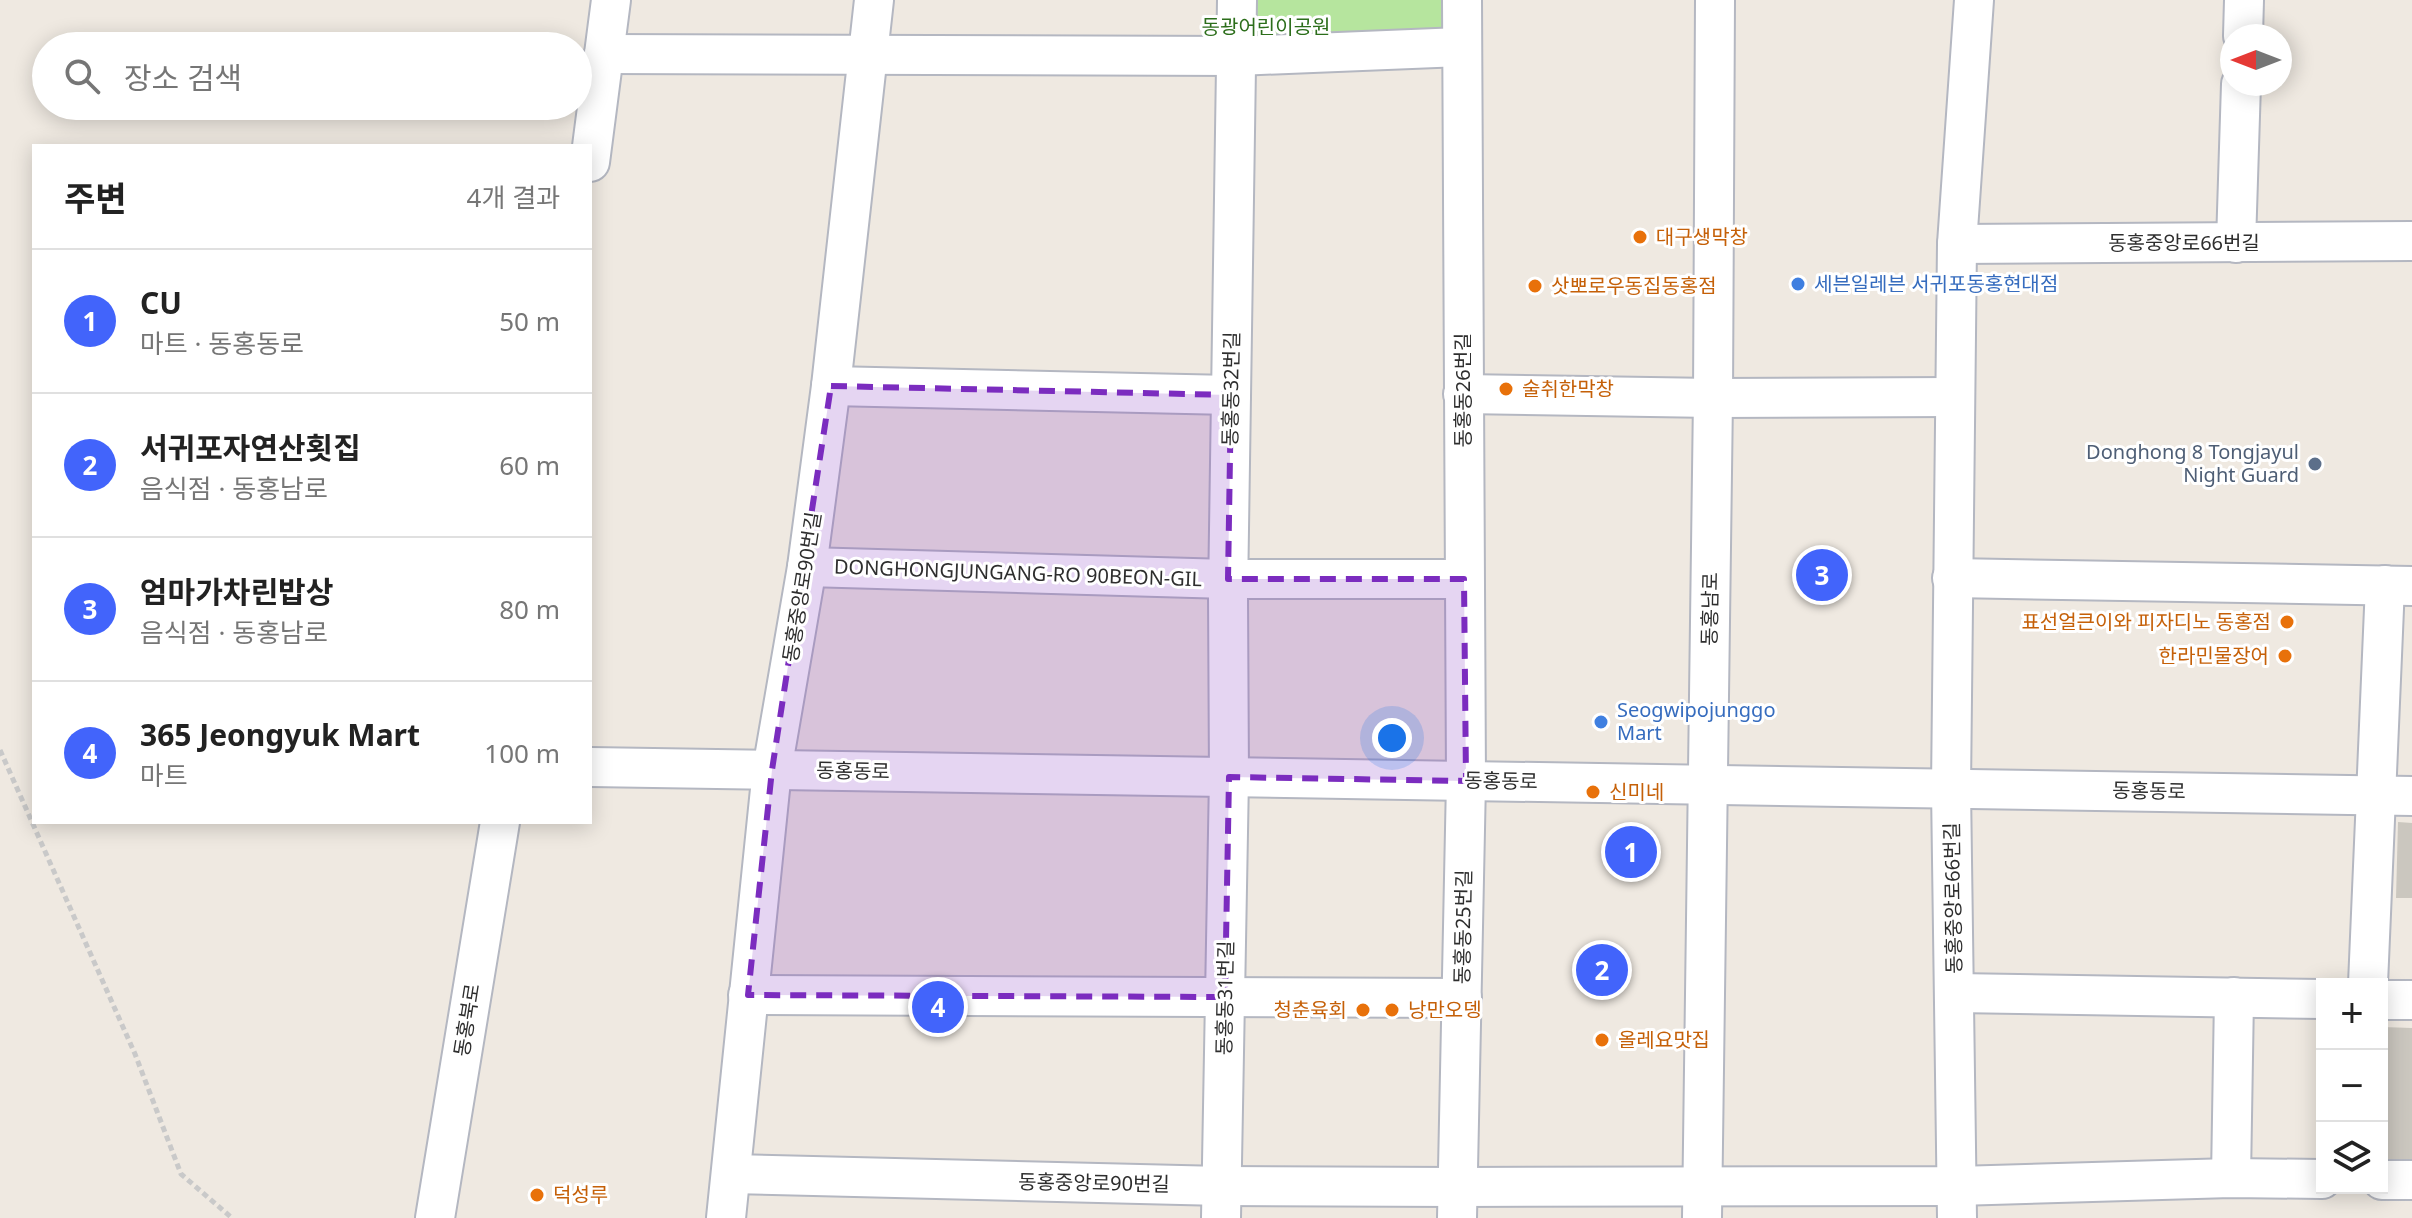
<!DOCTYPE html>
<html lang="ko">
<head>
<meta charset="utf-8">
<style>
  body { margin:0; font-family:"Noto Sans","Noto Sans KR",sans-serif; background:#f2f2f2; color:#222 }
  .controls { position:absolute; right:24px; bottom:24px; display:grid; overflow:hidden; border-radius:0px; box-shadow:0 4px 20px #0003 }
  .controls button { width:72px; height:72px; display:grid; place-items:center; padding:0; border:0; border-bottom:2px solid #e0e0e0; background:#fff; color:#222; font:40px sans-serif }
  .compass { position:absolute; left:2220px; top:24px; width:72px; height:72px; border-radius:50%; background:#fff; box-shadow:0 4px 20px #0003; rotate:270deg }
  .you { position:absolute; left:1392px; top:738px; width:28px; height:28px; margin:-20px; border:6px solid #fff; border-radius:50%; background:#1a73e8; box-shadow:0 0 0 12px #1a73e833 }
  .badge { display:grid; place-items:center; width:52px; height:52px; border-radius:50%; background:#4264fb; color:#fff; font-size:26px; font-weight:700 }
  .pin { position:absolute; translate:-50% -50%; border:4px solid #fff; box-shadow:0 2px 8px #0006 }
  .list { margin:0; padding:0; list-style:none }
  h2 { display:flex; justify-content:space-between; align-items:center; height:104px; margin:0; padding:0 32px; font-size:34px }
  h2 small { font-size:26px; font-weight:400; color:#767676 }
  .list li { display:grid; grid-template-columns:52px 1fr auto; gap:24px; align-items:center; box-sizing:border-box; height:144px; padding:0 32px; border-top:2px solid #e0e0e0 }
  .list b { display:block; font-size:30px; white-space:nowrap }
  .list p { margin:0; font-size:26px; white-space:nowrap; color:#767676 }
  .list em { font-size:26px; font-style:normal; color:#767676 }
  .icon { flex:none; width:44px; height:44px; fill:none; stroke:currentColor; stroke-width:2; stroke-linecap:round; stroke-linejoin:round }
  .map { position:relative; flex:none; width:2412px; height:1218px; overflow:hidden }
  .search { position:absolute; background:#fff; box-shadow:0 4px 20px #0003; left:32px; top:32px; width:560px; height:88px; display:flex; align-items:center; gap:20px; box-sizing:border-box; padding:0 28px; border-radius:44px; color:#767676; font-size:30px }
  .panel { position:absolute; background:#fff; box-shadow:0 4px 20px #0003; left:32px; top:144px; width:560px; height:680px; border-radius:0px }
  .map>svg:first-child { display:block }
</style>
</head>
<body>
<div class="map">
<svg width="2412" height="1218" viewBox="0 0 2412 1218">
  <rect width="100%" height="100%" fill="#efe9e1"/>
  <path fill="#b6e59e" d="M1237 0H1462L1461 47 1237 56Z"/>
  <g fill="#cbc7bf">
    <path d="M2398 822 2412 823V898H2396Z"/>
    <path d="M2382 1027 2412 1028V1164L2382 1163Z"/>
    <path d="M2319 1109H2322V1161H2318Z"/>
  </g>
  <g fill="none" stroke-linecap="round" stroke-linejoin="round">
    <g stroke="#b4b7c1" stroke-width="42">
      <g id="minor">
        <path d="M2243 36 2244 0"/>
        <path d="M604 54 1237 56 1461 47"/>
        <path d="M590 162 611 0"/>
        <path d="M2236 243 2241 84"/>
        <path d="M1957 244 2412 241"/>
        <path d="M831 386 1231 395"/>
        <path d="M1463 394 1713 398 1955 397"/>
        <path d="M807 567 1228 579H1464"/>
        <path d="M1952 578 2412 586"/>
        <path d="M590 767 2412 796"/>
        <path d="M2368 984 2385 585"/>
        <path d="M1956 993 2322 999"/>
        <path d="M748 995 1462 998"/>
        <path d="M2382 1000H2412"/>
        <path d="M731 1174 1222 1186 1457 1187 1957 1186 2231 1178 2322 1179"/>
        <path d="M2231 1178 2234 997"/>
        <path d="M2382 1180H2412"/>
        <path d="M435 1218 500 822"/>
        <path d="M726 1218 772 770 807 567 831 386 874 0"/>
        <path d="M1221 1218 1229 777 1228 595 1237 0"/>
        <path d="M1457 1218 1466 781 1462 0"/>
        <path d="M1702 1218 1713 398 1715 0"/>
        <path d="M1957 1218 1951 788 1957 244 1974 0"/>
      </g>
    </g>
    <path stroke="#c9c9c9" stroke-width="5" stroke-dasharray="6 4" stroke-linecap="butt" d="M0 750 135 1054 181 1174 232 1218"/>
    <use href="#minor" stroke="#fff" stroke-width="38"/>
  </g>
  <path fill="#7b2cbf" fill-opacity="0.2" stroke="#7b2cbf" stroke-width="6" stroke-dasharray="16 10" stroke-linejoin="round" d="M831 386 1231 395 1228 579H1464L1466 781 1229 777 1225 997 748 995 772 770Z"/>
  <g fill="#e8710a" stroke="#fff" stroke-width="3">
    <circle cx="1640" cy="237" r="8"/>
    <circle cx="1535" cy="286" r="8"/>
    <circle cx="1506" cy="389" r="8"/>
    <circle cx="2287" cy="622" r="8"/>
    <circle cx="2285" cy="656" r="8"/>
    <circle cx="1593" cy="792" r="8"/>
    <circle cx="1363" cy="1010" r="8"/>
    <circle cx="1392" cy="1010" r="8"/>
    <circle cx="1602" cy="1040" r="8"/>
    <circle cx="537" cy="1195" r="8"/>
  </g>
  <g fill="#3f7fe0" stroke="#fff" stroke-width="3">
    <circle cx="1798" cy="284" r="8"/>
    <circle cx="1601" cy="722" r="8"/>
  </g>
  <circle fill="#5c6f8a" stroke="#fff" stroke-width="3" cx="2315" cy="464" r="8"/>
  <g text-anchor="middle" stroke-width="6" stroke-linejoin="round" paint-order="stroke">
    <g font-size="20" fill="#2c6e1b" stroke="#fff">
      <text x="1266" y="34">동광어린이공원</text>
    </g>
    <g font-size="20" fill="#c56008" stroke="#fff" text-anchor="start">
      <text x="1656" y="244">대구생막창</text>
      <text x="1551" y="293">삿뽀로우동집동홍점</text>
      <text x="1522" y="396">술취한막창</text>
      <text x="2271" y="629" text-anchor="end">표선얼큰이와 피자디노 동홍점</text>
      <text x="2269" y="663" text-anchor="end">한라민물장어</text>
      <text x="1609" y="799">신미네</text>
      <text x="1347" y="1017" text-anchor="end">청춘육회</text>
      <text x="1408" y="1017">낭만오뎅</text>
      <text x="1618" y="1047">올레요맛집</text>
      <text x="553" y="1202">덕성루</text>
    </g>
    <g font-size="20" fill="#2e2e2e" stroke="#fff">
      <text x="2184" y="250">동홍중앙로66번길</text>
      <text transform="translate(1231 389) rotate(-89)" y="7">동홍동32번길</text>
      <text transform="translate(1463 390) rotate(-90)" y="7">동홍동26번길</text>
      <text transform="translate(1018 573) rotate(2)" y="7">DONGHONGJUNGANG-RO 90BEON-GIL</text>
      <text transform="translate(802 587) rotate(-81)" y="7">동홍중앙로90번길</text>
      <text transform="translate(1710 609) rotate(-89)" y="7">동홍남로</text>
      <text transform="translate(853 771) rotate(1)" y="7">동홍동로</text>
      <text transform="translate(1501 781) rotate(1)" y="7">동홍동로</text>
      <text transform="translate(2149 791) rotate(1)" y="7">동홍동로</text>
      <text transform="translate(1953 898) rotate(-91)" y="7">동홍중앙로66번길</text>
      <text transform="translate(1463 927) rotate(-89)" y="7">동홍동25번길</text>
      <text transform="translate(1225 998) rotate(-89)" y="7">동홍동31번길</text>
      <text transform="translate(467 1020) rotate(-81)" y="7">동홍북로</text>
      <text transform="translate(1094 1183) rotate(1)" y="7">동홍중앙로90번길</text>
    </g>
    <g font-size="20" fill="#366cbe" stroke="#fff" text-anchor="start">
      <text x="1814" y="291">세븐일레븐 서귀포동홍현대점</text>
      <text x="1617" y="717">Seogwipojunggo<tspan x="1617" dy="23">Mart</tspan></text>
    </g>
    <g font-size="20" fill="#4e5e75" stroke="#fff" text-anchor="end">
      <text x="2299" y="459">Donghong 8 Tongjayul<tspan x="2299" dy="23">Night Guard</tspan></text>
    </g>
  </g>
</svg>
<div class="controls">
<button>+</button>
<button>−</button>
<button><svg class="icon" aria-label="layers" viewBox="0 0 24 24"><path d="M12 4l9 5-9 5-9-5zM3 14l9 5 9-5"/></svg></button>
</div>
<svg class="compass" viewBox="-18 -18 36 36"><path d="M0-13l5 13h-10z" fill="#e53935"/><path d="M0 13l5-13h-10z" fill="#767676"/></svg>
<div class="you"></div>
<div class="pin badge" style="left:1631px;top:852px">1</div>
<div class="pin badge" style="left:1602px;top:970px">2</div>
<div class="pin badge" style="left:1822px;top:575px">3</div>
<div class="pin badge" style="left:938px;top:1007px">4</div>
<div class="search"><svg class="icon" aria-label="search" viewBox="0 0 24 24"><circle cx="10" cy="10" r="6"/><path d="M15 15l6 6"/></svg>장소 검색</div>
<section class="panel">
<h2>주변<small>4개 결과</small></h2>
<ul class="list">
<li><span class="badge">1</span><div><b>CU</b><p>마트 · 동홍동로</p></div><em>50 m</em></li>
<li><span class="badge">2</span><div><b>서귀포자연산횟집</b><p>음식점 · 동홍남로</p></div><em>60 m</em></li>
<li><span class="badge">3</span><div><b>엄마가차린밥상</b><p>음식점 · 동홍남로</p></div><em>80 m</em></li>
<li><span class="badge">4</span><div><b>365 Jeongyuk Mart</b><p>마트</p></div><em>100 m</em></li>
</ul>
</section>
</div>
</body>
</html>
